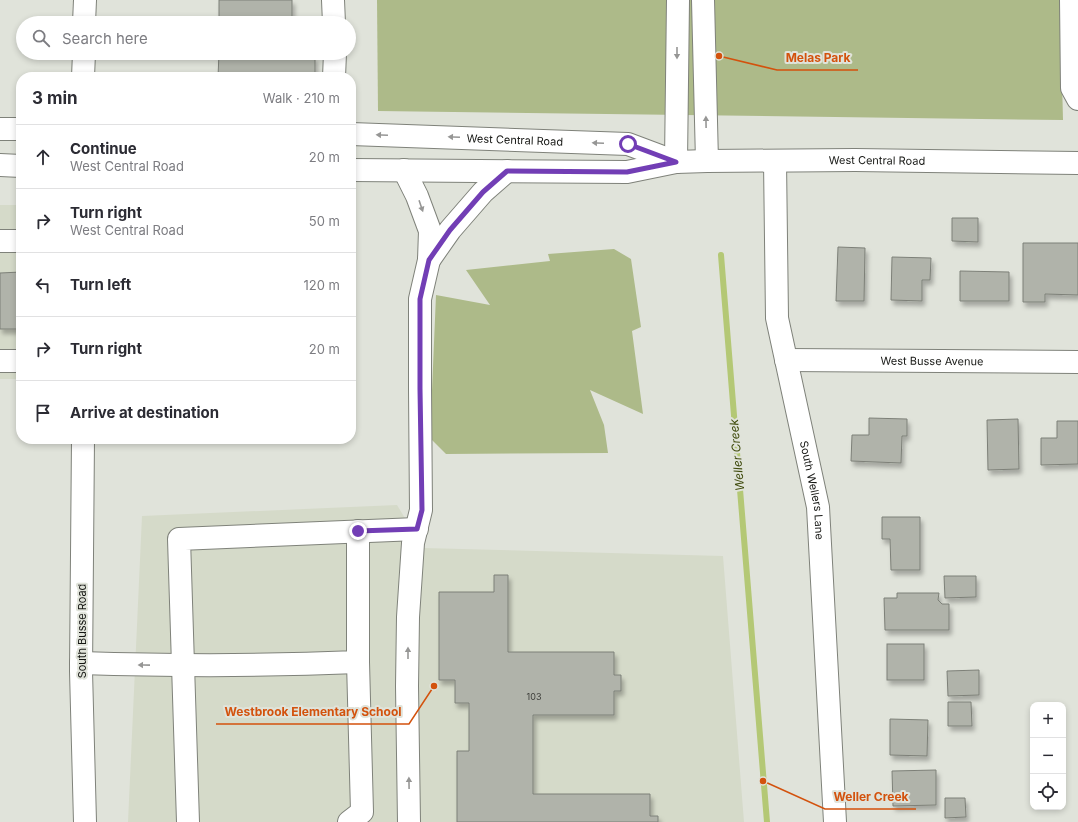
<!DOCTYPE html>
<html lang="en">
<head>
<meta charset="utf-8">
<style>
  body { margin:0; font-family:Inter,sans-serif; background:#f7f7f7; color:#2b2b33 }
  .controls { position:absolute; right:12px; bottom:12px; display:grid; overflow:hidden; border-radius:8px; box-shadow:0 2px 6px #0003 }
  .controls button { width:36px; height:36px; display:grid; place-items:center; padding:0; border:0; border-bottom:1px solid #e1e1e2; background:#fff; color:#2b2b33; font:20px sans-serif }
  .stop { position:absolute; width:12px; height:12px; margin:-9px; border:3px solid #723eb5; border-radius:50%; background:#fff }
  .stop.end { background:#723eb5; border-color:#fff; box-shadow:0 1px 4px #0008 }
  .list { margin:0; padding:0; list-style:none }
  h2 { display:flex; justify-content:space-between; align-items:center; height:52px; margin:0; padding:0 16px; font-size:17px }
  h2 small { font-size:13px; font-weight:400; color:#7c7c81 }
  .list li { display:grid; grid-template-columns:26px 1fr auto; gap:12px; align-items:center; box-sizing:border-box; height:64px; padding:0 16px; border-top:1px solid #e1e1e2 }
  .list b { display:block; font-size:15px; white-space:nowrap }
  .list p { margin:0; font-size:13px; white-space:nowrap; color:#7c7c81 }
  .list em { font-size:13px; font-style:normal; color:#7c7c81 }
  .icon { flex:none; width:22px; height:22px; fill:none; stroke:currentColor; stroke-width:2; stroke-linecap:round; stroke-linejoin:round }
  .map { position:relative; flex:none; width:1078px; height:822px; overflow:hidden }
  .search { position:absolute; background:#fff; box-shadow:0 2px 6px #0003; left:16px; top:16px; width:340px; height:44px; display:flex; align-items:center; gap:10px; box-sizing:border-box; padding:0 14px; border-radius:22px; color:#7c7c81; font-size:15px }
  .panel { position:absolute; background:#fff; box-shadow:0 2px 6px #0003; left:16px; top:72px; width:340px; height:372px; border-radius:16px }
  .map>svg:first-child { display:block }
</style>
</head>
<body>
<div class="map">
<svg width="1078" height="822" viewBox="0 0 1078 822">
  <defs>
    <filter id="shadow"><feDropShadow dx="2.5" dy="4.5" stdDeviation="2" flood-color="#0004"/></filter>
  </defs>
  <rect width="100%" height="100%" fill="#e0e3da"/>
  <g fill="#d5dac9">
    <rect x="0" y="205" width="21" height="174"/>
    <path d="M397 505 423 548 723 556 744 822H128L142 516Z"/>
  </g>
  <g fill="#adba89">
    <path d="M377 0H1060L1063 120 378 111Z"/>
    <path d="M614 249 631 259 641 327 632 331 643 414 590 390 604 425 608 453 446 454 430 438 436 295 490 305 466 270 550 261 548 254Z"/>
  </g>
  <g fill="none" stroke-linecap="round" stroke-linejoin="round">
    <path stroke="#b4c875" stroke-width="6" d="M721 255 767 822"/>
  </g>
  <g fill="#b0b3aa" stroke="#7d8078" filter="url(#shadow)">
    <path d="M219 0H292V18H306V23H219Z"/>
    <path d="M219 53H290V57H315V77H218Z"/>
    <path d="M952 218H978V242L952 241Z"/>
    <path d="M1023 243H1078V295L1045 294V302H1023Z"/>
    <path d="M838 247 865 248 864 301H836Z"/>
    <path d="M892 257 931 258 930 280H922V301L891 300Z"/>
    <path d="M960 271 1009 272V301H960Z"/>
    <path d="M21 272V329H0V273Z"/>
    <path d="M869 418 907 419V436H902L901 463 851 461 852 435H869Z"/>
    <path d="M1018 419 1019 469 988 470 987 420Z"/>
    <path d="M1057 421H1078V464L1041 465V438H1057Z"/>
    <path d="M882 517H920V570H891L890 539H882Z"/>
    <path d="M494 575H508V652H614V675H621V691H614V715H533V794H650V816H658V822H457V751H469V703H455V680H439V592H494Z"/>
    <path d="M944 576H976V597L945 598Z"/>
    <path d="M897 593H939L938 600 942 604H949V630H885L884 598H897Z"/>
    <rect x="887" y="644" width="37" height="36"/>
    <path d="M979 670V695L948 696 947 671Z"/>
    <path d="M948 702H971L972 726H948Z"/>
    <path d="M890 719 928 720 927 756 890 755Z"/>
    <path d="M936 770V805L893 806 892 771Z"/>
    <path d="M945 798H965L966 817 945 818Z"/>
  </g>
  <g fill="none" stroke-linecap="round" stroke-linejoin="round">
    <g stroke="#7f827a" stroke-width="24">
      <g id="minor">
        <path d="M333 0 334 23"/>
        <path d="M703 0 707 161"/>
        <path d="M1071 0 1072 88 1078 99"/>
        <path d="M84 23 85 0"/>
        <path d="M83 77 84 53"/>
        <path d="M334 77 335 53"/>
        <path id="s1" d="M775 161 777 318 818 507 835 822"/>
        <path d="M676 162 678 0"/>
        <path d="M404 170 417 196 430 231 429 260 420 299V389L421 510 413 543 408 617 407 686 409 822"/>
        <path d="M0 241H21"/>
        <path d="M429 260 450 230 483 192 507 171"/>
        <path id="s2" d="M786 360 1078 362"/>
        <path d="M0 361H21"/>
        <path d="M81 663C174 666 266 666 358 662V531"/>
        <path d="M188 822 179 539 417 529"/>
        <path d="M349 822 362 812 358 662"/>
      </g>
    </g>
    <g stroke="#7f827a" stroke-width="24">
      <g id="major">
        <path d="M0 129H21"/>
        <path id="s3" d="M351 134 628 144 676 162"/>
        <path d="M0 165 21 166"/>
        <path id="s4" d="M351 170 627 172 676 162 707 161 855 160 1078 163"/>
        <path d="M83 439 81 671 85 822"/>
      </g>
    </g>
    <use href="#minor" stroke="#fff" stroke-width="22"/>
    <use href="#major" stroke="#fff" stroke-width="22"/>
  </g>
  <defs><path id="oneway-solid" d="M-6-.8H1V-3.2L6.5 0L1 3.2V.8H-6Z"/></defs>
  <g fill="#969695">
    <use href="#oneway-solid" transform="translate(677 53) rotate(90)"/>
    <use href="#oneway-solid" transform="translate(706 122) rotate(-91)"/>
    <use href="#oneway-solid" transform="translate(382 135) rotate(-178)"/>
    <use href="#oneway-solid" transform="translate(454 137) rotate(-178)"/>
    <use href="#oneway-solid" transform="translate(598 143) rotate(-178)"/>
    <use href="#oneway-solid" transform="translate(421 206) rotate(71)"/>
    <use href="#oneway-solid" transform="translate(408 653) rotate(-90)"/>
    <use href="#oneway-solid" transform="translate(144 665) rotate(-179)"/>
    <use href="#oneway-solid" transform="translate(409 783) rotate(-91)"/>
  </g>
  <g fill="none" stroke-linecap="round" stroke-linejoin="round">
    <path stroke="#723eb5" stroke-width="5" d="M358 531 417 529 422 510 420 389V299L429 260 450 230 483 192 507 171 627 172 676 162 628 144"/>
  </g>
  <g text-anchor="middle" stroke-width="4" stroke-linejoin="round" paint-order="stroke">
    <g font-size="9" fill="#3c3d39">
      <text x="534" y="700">103</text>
    </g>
    <g font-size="11" fill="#151613" stroke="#e0e3da">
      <text dy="4" stroke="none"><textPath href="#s3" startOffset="164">West Central Road</textPath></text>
      <text dy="4" stroke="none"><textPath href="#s4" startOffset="527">West Central Road</textPath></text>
      <text dy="4" stroke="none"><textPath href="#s2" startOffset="146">West Busse Avenue</textPath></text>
      <text dy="4" stroke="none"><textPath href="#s1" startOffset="333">South Wellers Lane</textPath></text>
      <text transform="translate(82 631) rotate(-90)" y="4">South Busse Road</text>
    </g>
    <g font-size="12" font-style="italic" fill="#404c0e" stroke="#e0e3da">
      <text transform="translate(737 455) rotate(-95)" y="4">Weller Creek</text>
    </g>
  </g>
  <path fill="none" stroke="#d3520d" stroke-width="1.5" d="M719 56L777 70H858M434 686L409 724H216M763 781L825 809H916"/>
  <g fill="#d3520d" stroke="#e0e3da" stroke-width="1.5">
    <circle cx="719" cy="56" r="4"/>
    <circle cx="434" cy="686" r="4"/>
    <circle cx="763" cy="781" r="4"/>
  </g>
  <g font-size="12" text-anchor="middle" font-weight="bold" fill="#d3520d" stroke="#e0e3da" stroke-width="4" stroke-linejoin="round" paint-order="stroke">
    <text x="818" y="62">Melas Park</text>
    <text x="313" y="716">Westbrook Elementary School</text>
    <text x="871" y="801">Weller Creek</text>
  </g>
</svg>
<div class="controls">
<button>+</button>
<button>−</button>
<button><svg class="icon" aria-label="locate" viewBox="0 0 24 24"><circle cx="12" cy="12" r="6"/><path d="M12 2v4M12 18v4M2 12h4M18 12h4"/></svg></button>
</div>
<div class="stop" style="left:628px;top:144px"></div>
<div class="stop end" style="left:358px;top:531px"></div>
<div class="search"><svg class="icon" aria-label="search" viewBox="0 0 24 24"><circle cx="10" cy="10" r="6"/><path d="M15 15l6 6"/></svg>Search here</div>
<section class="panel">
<h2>3 min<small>Walk · 210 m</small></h2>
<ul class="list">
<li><svg class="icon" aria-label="ahead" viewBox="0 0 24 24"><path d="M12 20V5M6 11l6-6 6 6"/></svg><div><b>Continue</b><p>West Central Road</p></div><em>20 m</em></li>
<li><svg class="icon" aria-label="right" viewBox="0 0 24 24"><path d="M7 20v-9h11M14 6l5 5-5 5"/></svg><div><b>Turn right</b><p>West Central Road</p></div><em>50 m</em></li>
<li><svg class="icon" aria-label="left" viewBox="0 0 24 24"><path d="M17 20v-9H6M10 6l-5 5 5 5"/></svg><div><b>Turn left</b></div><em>120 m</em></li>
<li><svg class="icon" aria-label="right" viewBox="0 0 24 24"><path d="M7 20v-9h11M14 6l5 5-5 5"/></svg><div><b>Turn right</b></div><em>20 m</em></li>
<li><svg class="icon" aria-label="arrive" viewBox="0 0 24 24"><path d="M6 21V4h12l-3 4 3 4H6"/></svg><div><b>Arrive at destination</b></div></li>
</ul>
</section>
</div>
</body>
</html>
